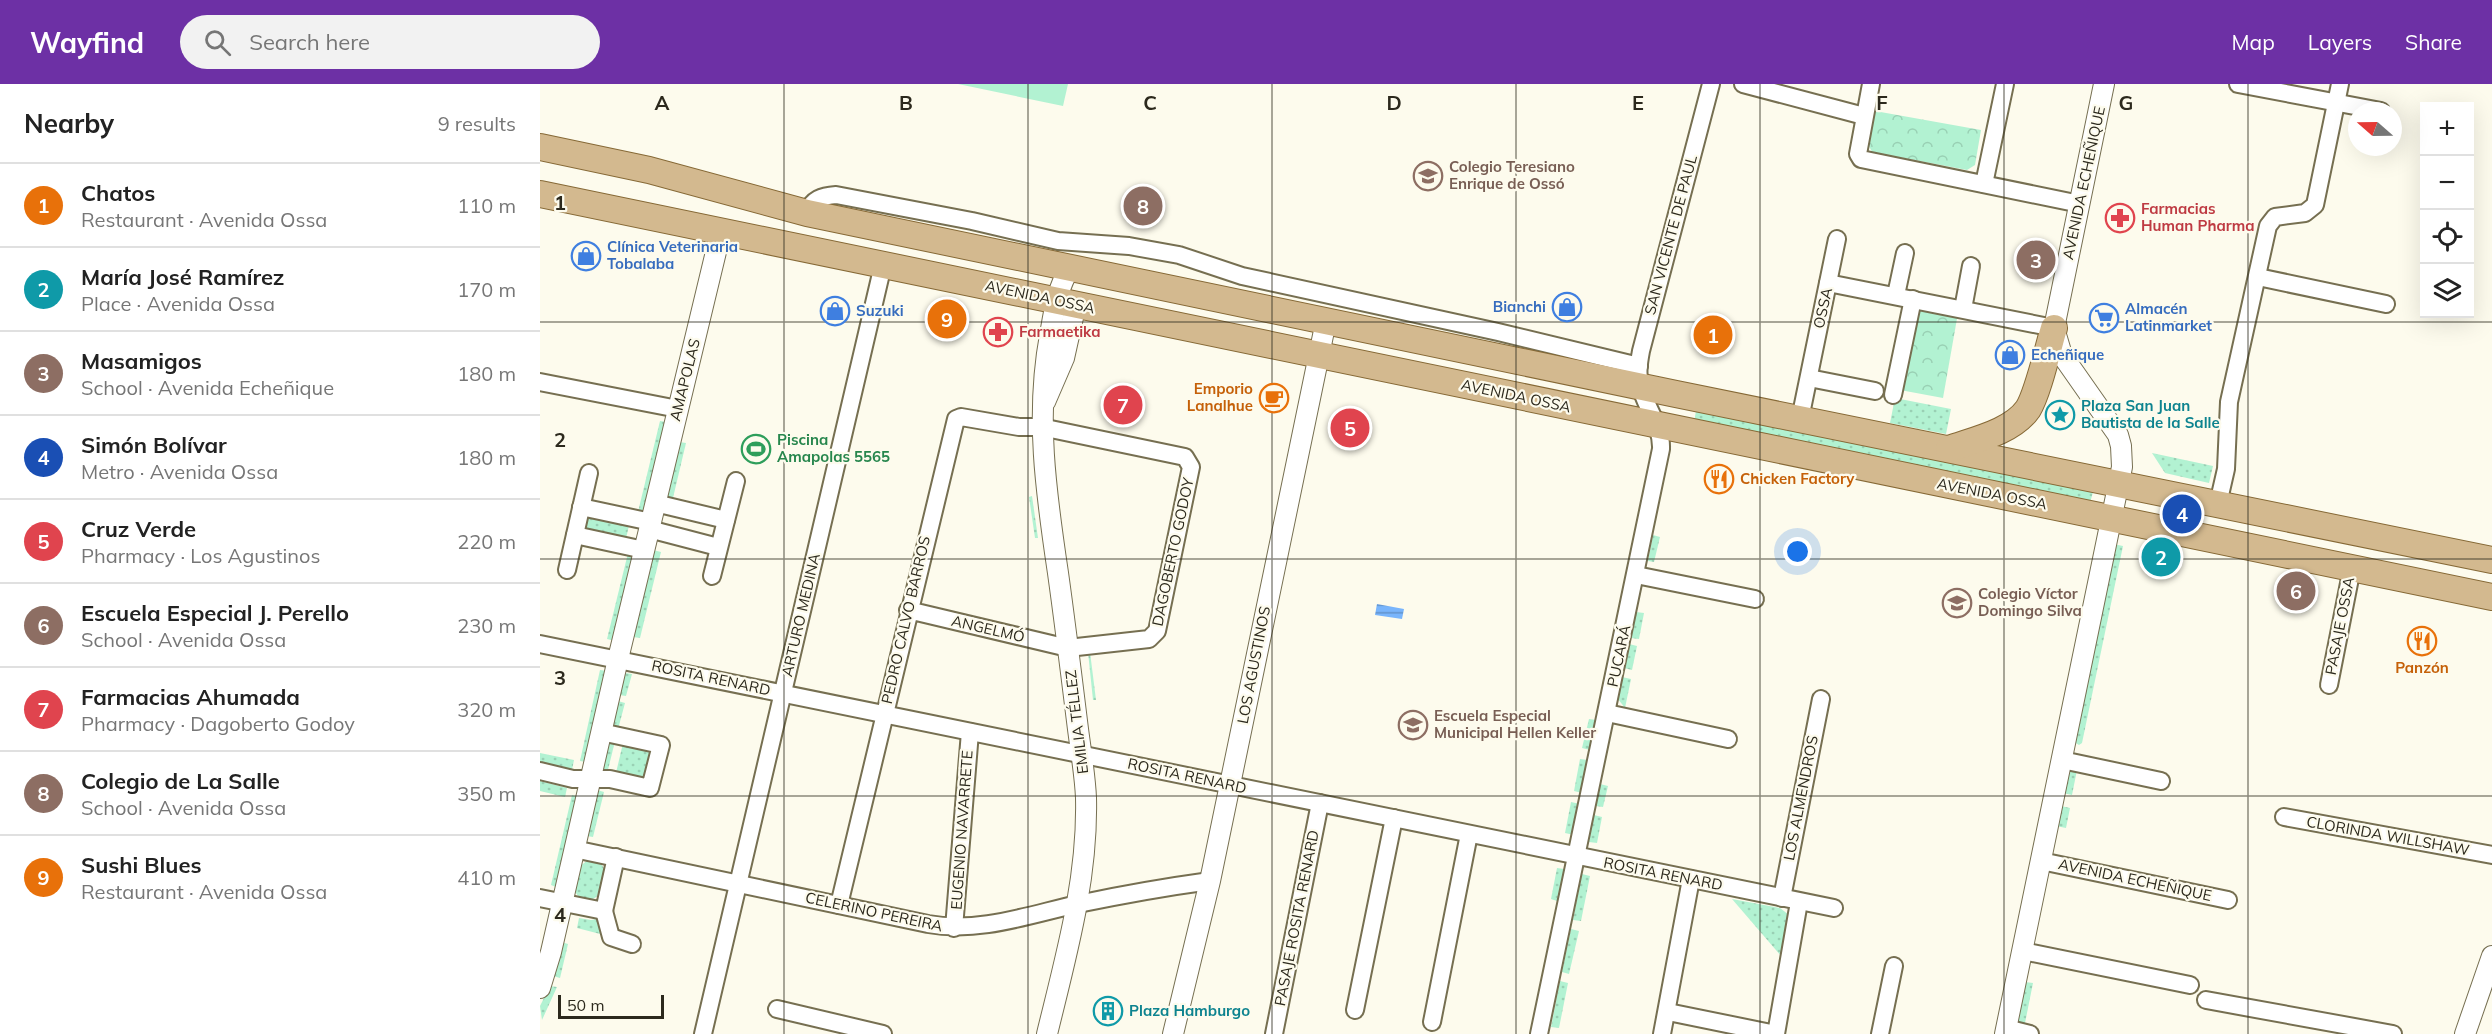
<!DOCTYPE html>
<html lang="en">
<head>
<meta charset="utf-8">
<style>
  body { margin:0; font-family:Mulish,sans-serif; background:#f2f2f2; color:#222 }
  .controls { position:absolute; right:18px; top:18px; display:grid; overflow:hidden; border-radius:0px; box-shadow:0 6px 24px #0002 }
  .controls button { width:54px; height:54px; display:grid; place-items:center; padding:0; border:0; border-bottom:2px solid #e0e0e0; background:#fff; color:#222; font:30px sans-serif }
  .compass { position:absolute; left:1808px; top:18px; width:54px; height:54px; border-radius:50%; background:#fff; box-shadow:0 6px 24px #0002; rotate:290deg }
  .scale { position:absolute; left:18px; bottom:15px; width:106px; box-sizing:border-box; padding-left:6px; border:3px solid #2c291d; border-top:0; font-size:16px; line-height:21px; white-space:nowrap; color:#2c291d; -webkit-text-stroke:4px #fdfbed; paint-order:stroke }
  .you { position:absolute; left:1258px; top:468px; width:21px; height:21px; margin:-15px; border:4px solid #fff; border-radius:50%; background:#1a73e8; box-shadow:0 0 0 9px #1a73e833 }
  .badge { display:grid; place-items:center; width:39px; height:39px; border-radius:50%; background:#6d30a5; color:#fff; font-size:20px; font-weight:700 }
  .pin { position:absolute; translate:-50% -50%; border:3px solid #fff; box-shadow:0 2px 6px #0006 }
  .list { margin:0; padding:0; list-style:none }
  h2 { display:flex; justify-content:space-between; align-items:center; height:78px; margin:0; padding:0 24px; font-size:26px }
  h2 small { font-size:20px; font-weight:400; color:#767676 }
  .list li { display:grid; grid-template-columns:39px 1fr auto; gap:18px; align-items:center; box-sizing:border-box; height:84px; padding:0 24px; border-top:2px solid #e0e0e0 }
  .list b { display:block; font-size:22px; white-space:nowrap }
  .list p { margin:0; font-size:20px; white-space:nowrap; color:#767676 }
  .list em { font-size:20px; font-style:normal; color:#767676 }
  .icon { flex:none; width:33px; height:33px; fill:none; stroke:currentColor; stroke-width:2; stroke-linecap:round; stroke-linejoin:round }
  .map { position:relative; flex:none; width:1952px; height:950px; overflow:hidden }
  header { display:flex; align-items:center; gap:36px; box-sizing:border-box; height:84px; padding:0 30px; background:#6d30a5; color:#fff }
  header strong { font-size:28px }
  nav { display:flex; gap:33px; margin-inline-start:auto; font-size:21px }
  .search { width:420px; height:54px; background:#f2f2f2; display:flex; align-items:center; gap:15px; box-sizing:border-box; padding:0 21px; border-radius:33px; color:#767676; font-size:22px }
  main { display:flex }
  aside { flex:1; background:#fff }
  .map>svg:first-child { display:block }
</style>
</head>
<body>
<header>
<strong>Wayfind</strong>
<div class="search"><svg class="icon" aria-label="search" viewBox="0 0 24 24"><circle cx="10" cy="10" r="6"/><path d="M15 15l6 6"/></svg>Search here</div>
<nav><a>Map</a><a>Layers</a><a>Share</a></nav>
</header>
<main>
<aside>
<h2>Nearby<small>9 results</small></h2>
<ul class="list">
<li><span class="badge" style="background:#e8710a">1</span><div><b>Chatos</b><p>Restaurant · Avenida Ossa</p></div><em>110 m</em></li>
<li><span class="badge" style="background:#0f9aa8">2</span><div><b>María José Ramírez</b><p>Place · Avenida Ossa</p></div><em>170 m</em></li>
<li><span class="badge" style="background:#8d6e63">3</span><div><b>Masamigos</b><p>School · Avenida Echeñique</p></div><em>180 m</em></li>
<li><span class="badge" style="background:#1a4fb4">4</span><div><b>Simón Bolívar</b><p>Metro · Avenida Ossa</p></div><em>180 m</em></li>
<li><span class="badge" style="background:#e0444e">5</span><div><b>Cruz Verde</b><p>Pharmacy · Los Agustinos</p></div><em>220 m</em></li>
<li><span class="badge" style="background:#8d6e63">6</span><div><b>Escuela Especial J. Perello</b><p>School · Avenida Ossa</p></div><em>230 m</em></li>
<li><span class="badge" style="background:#e0444e">7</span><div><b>Farmacias Ahumada</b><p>Pharmacy · Dagoberto Godoy</p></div><em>320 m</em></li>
<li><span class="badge" style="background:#8d6e63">8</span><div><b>Colegio de La Salle</b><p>School · Avenida Ossa</p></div><em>350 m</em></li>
<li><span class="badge" style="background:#e8710a">9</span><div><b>Sushi Blues</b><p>Restaurant · Avenida Ossa</p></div><em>410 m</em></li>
</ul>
</aside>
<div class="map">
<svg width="1952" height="950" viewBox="0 0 1952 950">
  <defs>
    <pattern id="grass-dots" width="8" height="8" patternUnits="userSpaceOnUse" patternTransform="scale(1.5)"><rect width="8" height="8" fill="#b2f2d2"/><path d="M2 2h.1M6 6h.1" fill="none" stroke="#99d0b4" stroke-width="1.8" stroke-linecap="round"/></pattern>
    <pattern id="park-crowns" width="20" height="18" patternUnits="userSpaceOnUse" patternTransform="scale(1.5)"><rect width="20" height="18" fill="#b2f2d2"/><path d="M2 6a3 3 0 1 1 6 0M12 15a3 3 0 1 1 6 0" fill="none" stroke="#99d0b4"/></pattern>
    <pattern id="water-rules" width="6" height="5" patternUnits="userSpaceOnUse" patternTransform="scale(1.5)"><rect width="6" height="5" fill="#79b5fc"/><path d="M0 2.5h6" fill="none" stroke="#6393cb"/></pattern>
  </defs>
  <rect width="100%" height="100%" fill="#fdfbed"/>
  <g fill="url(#grass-dots)">
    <path d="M1355 314 1411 325 1406 350 1350 339Z"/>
    <path d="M1156 327 1553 408 1550 419 1154 338Z"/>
    <path d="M120 337 126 338 105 434 97 432Z"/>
    <path d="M139 358 146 359 132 418 125 416Z"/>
    <path d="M1612 369 1673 382 1669 399 1625 389Z"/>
    <path d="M492 412 498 454H495L489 413Z"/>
    <path d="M46 427 90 437 85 459 41 449Z"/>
    <path d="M1113 451 1120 453 1114 478 1108 477Z"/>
    <path d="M1573 460 1583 462 1542 659 1539 661 1534 658Z"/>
    <path d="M89 465 96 467 75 557 67 555Z"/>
    <path d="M113 466 121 468 100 554 93 553Z"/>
    <path d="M1096 528 1104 529 1099 555 1091 554Z"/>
    <path d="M1089 560 1097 562 1092 586 1084 584Z"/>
    <path d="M548 568H550L556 616H553Z"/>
    <path d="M60 586 67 587 46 678 40 677Z"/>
    <path d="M85 589 92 590 86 612 79 611Z"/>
    <path d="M1082 593 1091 595 1085 624 1078 615Z"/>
    <path d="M78 617 85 619 77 649 70 648Z"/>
    <path d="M1049 635 1056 636 1050 666 1042 664Z"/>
    <path d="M70 652 76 653 67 690 61 688Z"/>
    <path d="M84 655 118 663 108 701 75 693Z"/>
    <path d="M0 669 34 676 32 686 0 678Z"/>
    <path d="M1040 675 1048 676 1042 709 1034 707Z"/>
    <path d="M1529 680 1538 681 1532 711 1523 709Z"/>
    <path d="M0 697 27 704 25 713 0 707Z"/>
    <path d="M1060 700 1068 702 1063 723 1056 722Z"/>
    <path d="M57 706 64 708 53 753 47 752Z"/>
    <path d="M32 711 39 713 16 803 11 801Z"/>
    <path d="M1031 718 1040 720 1034 751 1025 749Z"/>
    <path d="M1521 722 1530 724 1526 744 1516 742Z"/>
    <path d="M1054 731 1062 733 1057 759 1049 758Z"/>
    <path d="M48 776 61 780 66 787C62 804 61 820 40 815L34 806 39 783Z"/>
    <path d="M1017 784 1024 785 1017 817 1011 815Z"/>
    <path d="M1042 790 1050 792 1041 837 1033 836Z"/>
    <path d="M1192 815 1240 824 1249 831 1242 873Z"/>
    <path d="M39 834 51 836 63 834 68 852 37 844Z"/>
    <path d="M1031 845 1039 847 1029 890 1022 888Z"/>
    <path d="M21 858 28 860 20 894 13 892Z"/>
    <path d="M1020 897 1028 899 1019 944 1011 943Z"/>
    <path d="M1485 898 1493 899 1484 944 1476 942Z"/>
    <path d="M10 902 17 903 2 936 0 922Z"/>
  </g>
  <g fill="url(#park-crowns)">
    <path d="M1335 27 1441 46 1435 81 1427 86 1332 68 1329 62Z"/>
    <path d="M1384 223 1418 229 1403 314 1360 306 1374 231Z"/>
  </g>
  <path fill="#b2f2d2" d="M418 0H528L523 22Z"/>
  <g fill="url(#water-rules)">
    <path d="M204 357 231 364 228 373 202 367Z"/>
    <path d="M837 520 864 525 862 535 835 531Z"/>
  </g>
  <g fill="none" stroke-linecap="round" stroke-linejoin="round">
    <g stroke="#766f51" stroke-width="20">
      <g id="minor">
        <path d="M1203 0 1324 32"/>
        <path d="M1331 0 1318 70 1321 75 1540 120"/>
        <path d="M1698 0 1841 27"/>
        <path d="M1444 100 1465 0"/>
        <path d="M267 129C272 115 282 112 296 111L432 137 518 157 589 162 639 171 702 192 958 248 1099 282"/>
        <path d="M1718 193 1846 220"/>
        <path d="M1288 199 1514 244"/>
        <path d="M1356 211 1365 169"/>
        <path d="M1423 225 1431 182"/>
        <path d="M1269 294 1335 307"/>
        <path d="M0 298 138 325"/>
        <path d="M1353 311 1373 215"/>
        <path d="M1260 335 1297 155"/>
        <path d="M115 419 186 436"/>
        <path d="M1678 420 1686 385 1689 318 1728 142 1735 133 1765 129 1775 121 1800 0"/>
        <path d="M41 423 111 438"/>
        <path d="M109 445 178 463"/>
        <path d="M35 451 104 466"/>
        <path d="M27 486 49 389"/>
        <path d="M1096 491 1215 515"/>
        <path d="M172 492 196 397"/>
        <path d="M0 560 1294 824"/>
        <path d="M1789 601 1812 484"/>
        <path d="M1067 629 1188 655"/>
        <path d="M1522 676 1621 697"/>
        <path d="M0 687 33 695H70L110 704 121 661 61 648"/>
        <path d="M1744 733 1952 771"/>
        <path d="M34 765 388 840C440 849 488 831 538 820 581 811 626 803 670 797"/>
        <path d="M1501 777 1688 816"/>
        <path d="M0 814 64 827 76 773"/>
        <path d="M1242 814 1281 615"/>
        <path d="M299 821 416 335 421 333 479 343H501L645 373 651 383 617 547 609 555 528 564 368 526"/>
        <path d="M64 827 71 853 92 860"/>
        <path d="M414 844 430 648"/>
        <path d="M1483 867 1650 901"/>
        <path d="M1666 916 1853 950"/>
        <path d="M237 925 343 950"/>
        <path d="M815 926 854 734"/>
        <path d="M1128 928 1236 950"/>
        <path d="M892 938 929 750"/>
        <path d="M1466 944 1490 950"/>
        <path d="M163 950 343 181"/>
        <path d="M734 950 780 719"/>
        <path d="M999 950 1121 365C1122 341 1105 323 1100 301 1097 289 1099 278 1101 267L1171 0"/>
        <path d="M1122 950 1151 795"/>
        <path d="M1236 950 1259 818"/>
        <path d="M1340 950 1354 882"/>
      </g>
    </g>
    <g stroke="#766f51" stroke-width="22">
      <g id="tertiary">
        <path d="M505 318 524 274 536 220"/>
        <path d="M0 904 11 868 78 575 181 147"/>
        <path d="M507 950C526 872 548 795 546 714 545 689 540 663 537 637 531 588 525 539 518 489 506 409 495 331 510 251 514 227 517 204 531 182"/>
        <path d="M633 950 670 797 786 237"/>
        <path d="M1465 950 1582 383 1581 362 1578 351 1522 271 1514 244 1564 0"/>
        <path d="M1925 950 1952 872"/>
      </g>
    </g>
    <g stroke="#866936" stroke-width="28">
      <g id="primary">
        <path d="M0 63 109 86 267 129 1136 310 1952 476"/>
        <path d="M0 110 1952 513"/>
        <path d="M1409 365C1434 356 1472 348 1488 325 1498 309 1508 264 1514 244"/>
      </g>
    </g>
    <use href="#minor" stroke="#fff" stroke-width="16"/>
    <use href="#tertiary" stroke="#fff" stroke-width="20"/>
    <use href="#primary" stroke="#d3b98f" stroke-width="26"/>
  </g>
  <path fill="none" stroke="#2c291d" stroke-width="1.5" stroke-opacity="0.55" d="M244 0V950M488 0V950M732 0V950M976 0V950M1220 0V950M1464 0V950M1708 0V950M0 238H1952M0 475H1952M0 712H1952"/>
  <defs>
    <g id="school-ring" transform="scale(1.5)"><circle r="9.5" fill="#fdfbed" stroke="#8d6e63" stroke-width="1.5"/><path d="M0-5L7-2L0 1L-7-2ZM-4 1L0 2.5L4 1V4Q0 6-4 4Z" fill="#8d6e63"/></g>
    <g id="pharmacy-ring" transform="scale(1.5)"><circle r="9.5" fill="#fdfbed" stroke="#e0444e" stroke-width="1.5"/><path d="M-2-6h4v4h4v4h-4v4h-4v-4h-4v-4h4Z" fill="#e0444e"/></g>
    <g id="shop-ring" transform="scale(1.5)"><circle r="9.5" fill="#fdfbed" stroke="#3f7fe0" stroke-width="1.5"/><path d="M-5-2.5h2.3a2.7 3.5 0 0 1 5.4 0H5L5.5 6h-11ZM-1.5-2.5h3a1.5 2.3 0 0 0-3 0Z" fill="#3f7fe0"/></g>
    <g id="supermarket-ring" transform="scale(1.5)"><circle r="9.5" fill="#fdfbed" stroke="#3f7fe0" stroke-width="1.5"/><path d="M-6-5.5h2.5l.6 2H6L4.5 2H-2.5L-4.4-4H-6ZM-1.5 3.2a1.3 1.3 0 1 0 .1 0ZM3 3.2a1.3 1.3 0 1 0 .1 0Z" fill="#3f7fe0"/></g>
    <g id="cafe-ring" transform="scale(1.5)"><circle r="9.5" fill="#fdfbed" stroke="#e8710a" stroke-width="1.5"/><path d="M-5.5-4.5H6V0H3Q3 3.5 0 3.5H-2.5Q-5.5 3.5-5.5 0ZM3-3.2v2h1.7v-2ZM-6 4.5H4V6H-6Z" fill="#e8710a"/></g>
    <g id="sight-ring" transform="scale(1.5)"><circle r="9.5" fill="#fdfbed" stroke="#0f9aa8" stroke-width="1.5"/><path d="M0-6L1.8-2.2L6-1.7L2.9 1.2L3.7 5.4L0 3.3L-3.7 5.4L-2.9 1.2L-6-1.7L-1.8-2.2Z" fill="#0f9aa8"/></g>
    <g id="stadium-ring" transform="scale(1.5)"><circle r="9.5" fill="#fdfbed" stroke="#2e9e5b" stroke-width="1.5"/><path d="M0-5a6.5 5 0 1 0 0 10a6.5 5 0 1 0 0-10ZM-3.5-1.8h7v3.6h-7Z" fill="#2e9e5b"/></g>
    <g id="restaurant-ring" transform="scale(1.5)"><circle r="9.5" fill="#fdfbed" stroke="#e8710a" stroke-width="1.5"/><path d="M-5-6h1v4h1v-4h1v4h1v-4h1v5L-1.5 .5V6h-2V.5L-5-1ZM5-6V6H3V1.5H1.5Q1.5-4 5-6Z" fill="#e8710a"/></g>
    <g id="building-ring" transform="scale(1.5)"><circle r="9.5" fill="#fdfbed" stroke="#0f9aa8" stroke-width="1.5"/><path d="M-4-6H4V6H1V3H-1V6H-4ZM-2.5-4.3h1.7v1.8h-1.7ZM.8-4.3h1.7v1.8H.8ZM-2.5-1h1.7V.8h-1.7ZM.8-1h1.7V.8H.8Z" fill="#0f9aa8"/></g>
  </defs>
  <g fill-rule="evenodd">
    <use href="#school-ring" x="888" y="92"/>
    <use href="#pharmacy-ring" x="1580" y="134"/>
    <use href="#shop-ring" x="46" y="172"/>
    <use href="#shop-ring" x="1027" y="223"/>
    <use href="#shop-ring" x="295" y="227"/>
    <use href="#supermarket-ring" x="1564" y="234"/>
    <use href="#pharmacy-ring" x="458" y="248"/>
    <use href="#shop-ring" x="1470" y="271"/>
    <use href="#cafe-ring" x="734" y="314"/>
    <use href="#sight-ring" x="1520" y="331"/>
    <use href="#stadium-ring" x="216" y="365"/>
    <use href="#restaurant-ring" x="1179" y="395"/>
    <use href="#school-ring" x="1417" y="519"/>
    <use href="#restaurant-ring" x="1882" y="557"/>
    <use href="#school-ring" x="873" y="641"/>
    <use href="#building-ring" x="568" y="927"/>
  </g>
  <g text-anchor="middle" stroke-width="4.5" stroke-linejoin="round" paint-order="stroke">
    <g font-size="15" font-weight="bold" fill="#785e54" stroke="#fdfbed" text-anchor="start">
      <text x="909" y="88">Colegio Teresiano<tspan x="909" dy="17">Enrique de Ossó</tspan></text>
      <text x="1438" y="515">Colegio Víctor<tspan x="1438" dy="17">Domingo Silva</tspan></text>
      <text x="894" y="637">Escuela Especial<tspan x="894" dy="17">Municipal Hellen Keller</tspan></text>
    </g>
    <g font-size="15" fill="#2c291d" stroke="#fdfbed">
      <text transform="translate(1544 99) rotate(-78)" y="5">AVENIDA ECHEÑIQUE</text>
      <text transform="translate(1131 151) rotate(-75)" y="5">SAN VICENTE DE PAUL</text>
      <text transform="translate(500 213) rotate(12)" y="5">AVENIDA OSSA</text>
      <text transform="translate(1283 224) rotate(-78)" y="5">OSSA</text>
      <text transform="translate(145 296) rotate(-76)" y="5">AMAPOLAS</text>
      <text transform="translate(976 312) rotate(12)" y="5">AVENIDA OSSA</text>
      <text transform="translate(1452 410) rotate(11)" y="5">AVENIDA OSSA</text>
      <text transform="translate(633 468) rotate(-78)" y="5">DAGOBERTO GODOY</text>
      <text transform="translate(261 531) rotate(-77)" y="5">ARTURO MEDINA</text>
      <text transform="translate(366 536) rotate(-77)" y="5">PEDRO CALVO BARROS</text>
      <text transform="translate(1800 542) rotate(-79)" y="5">PASAJE OSSA</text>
      <text transform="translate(448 545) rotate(13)" y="5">ANGELMÓ</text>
      <text transform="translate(1079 572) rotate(-78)" y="5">PUCARÁ</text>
      <text transform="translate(714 581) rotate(-79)" y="5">LOS AGUSTINOS</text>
      <text transform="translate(171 594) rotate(12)" y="5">ROSITA RENARD</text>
      <text transform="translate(537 638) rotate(-97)" y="5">EMILIA TÉLLEZ</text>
      <text transform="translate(647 692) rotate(12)" y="5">ROSITA RENARD</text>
      <text transform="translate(1261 714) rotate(-79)" y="5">LOS ALMENDROS</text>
      <text transform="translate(422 746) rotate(-86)" y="5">EUGENIO NAVARRETE</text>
      <text transform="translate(1848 752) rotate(10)" y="5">CLORINDA WILLSHAW</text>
      <text transform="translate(1123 790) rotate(11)" y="5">ROSITA RENARD</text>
      <text transform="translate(1595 796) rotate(12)" y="5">AVENIDA ECHEÑIQUE</text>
      <text transform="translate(334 828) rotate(12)" y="5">CELERINO PEREIRA</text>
      <text transform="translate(757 834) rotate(-79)" y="5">PASAJE ROSITA RENARD</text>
    </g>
    <g font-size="15" font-weight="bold" fill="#be3a42" stroke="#fdfbed" text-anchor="start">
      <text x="1601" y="130">Farmacias<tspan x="1601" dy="17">Human Pharma</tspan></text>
      <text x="479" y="253">Farmaetika</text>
    </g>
    <g font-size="15" font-weight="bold" fill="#366cbe" stroke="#fdfbed" text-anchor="start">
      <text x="67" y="168">Clínica Veterinaria<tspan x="67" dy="17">Tobalaba</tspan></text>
      <text x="1006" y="228" text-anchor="end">Bianchi</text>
      <text x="1585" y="230">Almacén<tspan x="1585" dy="17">Latinmarket</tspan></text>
      <text x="316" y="232">Suzuki</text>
      <text x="1491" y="276">Echeñique</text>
    </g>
    <g font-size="15" font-weight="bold" fill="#c56008" stroke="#fdfbed" text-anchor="end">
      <text x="713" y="310">Emporio<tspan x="713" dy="17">Lanalhue</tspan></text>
      <text x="1200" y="400" text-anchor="start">Chicken Factory</text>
      <text x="1882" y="589" text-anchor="middle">Panzón</text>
    </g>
    <g font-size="15" font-weight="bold" fill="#0d838f" stroke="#fdfbed" text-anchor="start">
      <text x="1541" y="327">Plaza San Juan<tspan x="1541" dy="17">Bautista de la Salle</tspan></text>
      <text x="589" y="932">Plaza Hamburgo</text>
    </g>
    <g font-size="15" font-weight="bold" fill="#27864d" stroke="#fdfbed" text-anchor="start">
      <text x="237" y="361">Piscina<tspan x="237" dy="17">Amapolas 5565</tspan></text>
    </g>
  </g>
  <g font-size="20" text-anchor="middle" font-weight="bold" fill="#2c291d" stroke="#fdfbed" stroke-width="4.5" stroke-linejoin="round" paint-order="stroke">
    <text x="122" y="26">A</text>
    <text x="366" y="26">B</text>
    <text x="610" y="26">C</text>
    <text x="854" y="26">D</text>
    <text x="1098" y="26">E</text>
    <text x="1342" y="26">F</text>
    <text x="1586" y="26">G</text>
    <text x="20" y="126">1</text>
    <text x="20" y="363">2</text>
    <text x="20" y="601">3</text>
    <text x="20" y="838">4</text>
  </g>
</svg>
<div class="controls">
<button>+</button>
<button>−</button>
<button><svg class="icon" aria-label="locate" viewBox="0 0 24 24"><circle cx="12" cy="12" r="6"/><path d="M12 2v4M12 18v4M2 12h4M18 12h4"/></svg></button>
<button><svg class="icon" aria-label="layers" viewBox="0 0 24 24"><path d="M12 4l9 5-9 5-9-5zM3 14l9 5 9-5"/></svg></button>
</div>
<svg class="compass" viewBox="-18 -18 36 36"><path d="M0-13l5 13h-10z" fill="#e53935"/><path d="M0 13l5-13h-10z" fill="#767676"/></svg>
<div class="scale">50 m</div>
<div class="you"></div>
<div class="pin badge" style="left:1173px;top:251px;background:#e8710a">1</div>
<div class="pin badge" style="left:1621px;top:473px;background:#0f9aa8">2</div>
<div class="pin badge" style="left:1496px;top:176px;background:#8d6e63">3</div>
<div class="pin badge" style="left:1642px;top:430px;background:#1a4fb4">4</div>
<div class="pin badge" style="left:810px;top:344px;background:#e0444e">5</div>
<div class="pin badge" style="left:1756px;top:507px;background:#8d6e63">6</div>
<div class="pin badge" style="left:583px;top:321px;background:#e0444e">7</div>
<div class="pin badge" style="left:603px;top:122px;background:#8d6e63">8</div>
<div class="pin badge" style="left:407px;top:235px;background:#e8710a">9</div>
</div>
</main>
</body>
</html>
